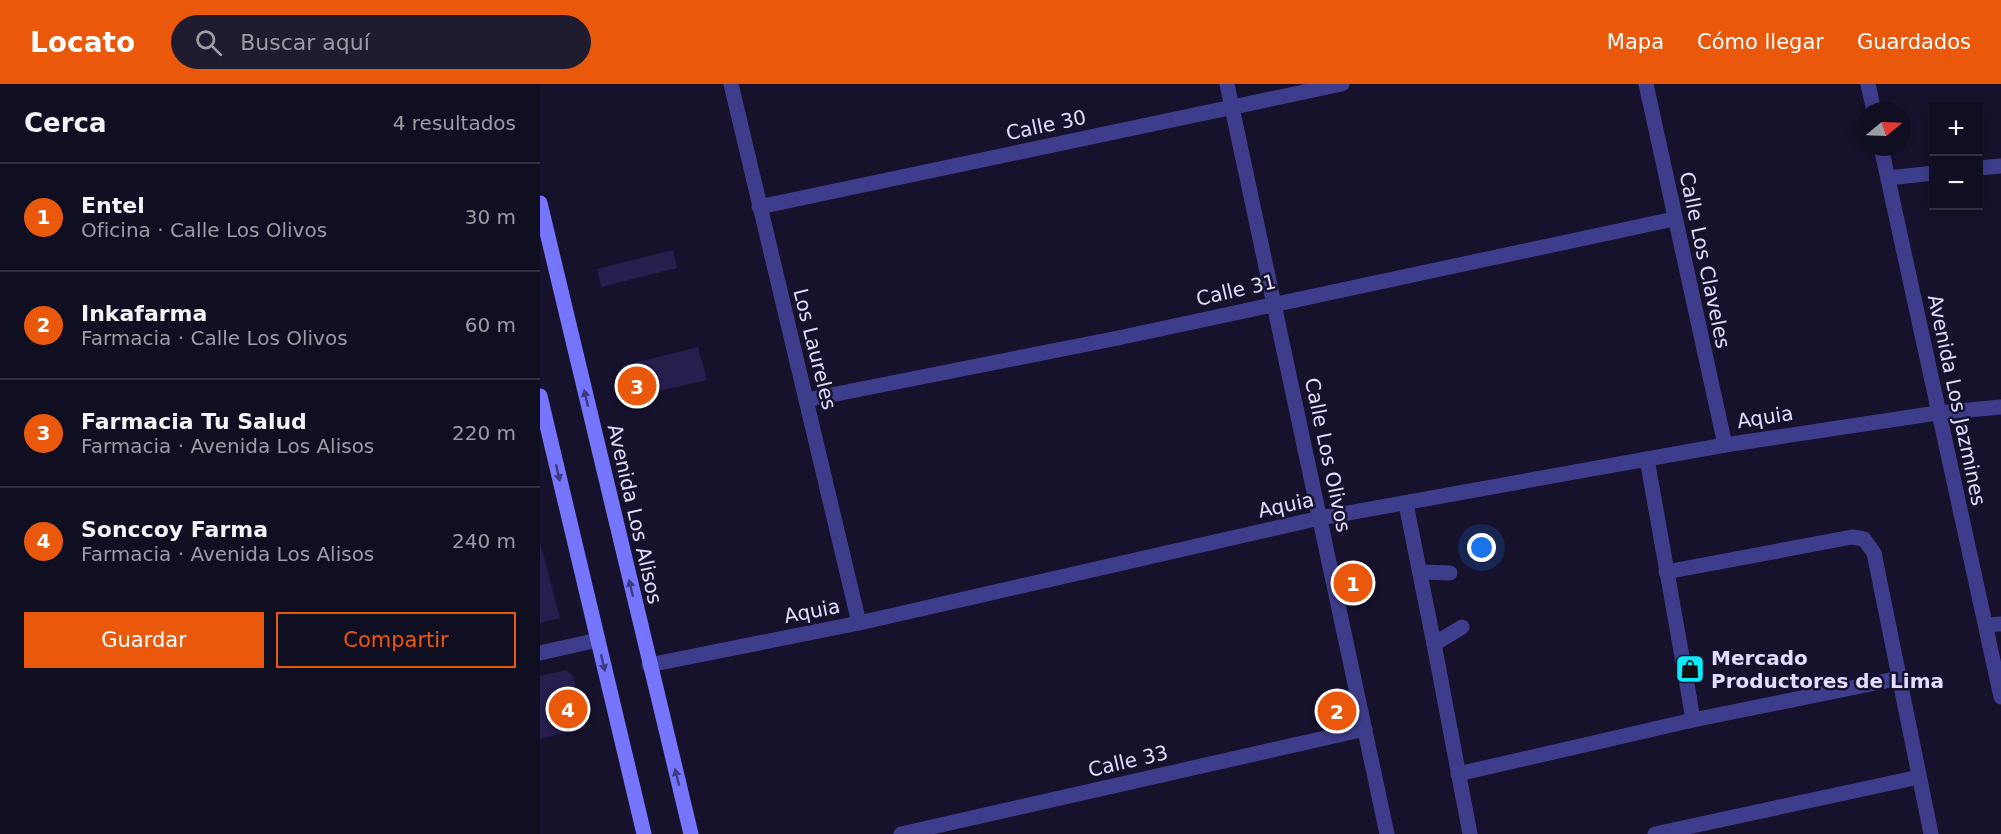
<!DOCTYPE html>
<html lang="es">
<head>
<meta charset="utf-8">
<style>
  body { margin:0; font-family:"DejaVu Sans",sans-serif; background:#1e1c2e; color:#f1f3f6 }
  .controls { position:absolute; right:18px; top:18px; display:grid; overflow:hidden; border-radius:0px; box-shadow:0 3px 9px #0003 }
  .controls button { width:54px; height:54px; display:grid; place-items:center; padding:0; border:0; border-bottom:2px solid #302e3f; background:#100e21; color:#f1f3f6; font:30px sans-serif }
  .compass { position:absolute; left:1317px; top:18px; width:54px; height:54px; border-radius:50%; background:#100e21; box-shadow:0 3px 9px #0003; rotate:71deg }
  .you { position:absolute; left:942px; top:464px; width:21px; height:21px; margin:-15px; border:4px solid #fff; border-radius:50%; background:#1a73e8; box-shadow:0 0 0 9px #1a73e833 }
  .badge { display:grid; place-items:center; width:39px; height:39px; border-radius:50%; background:#ea580c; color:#fff; font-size:20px; font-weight:700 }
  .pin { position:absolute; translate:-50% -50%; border:3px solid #fff; box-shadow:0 2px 6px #0006 }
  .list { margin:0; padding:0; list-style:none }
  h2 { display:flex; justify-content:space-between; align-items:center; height:78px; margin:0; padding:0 24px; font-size:26px }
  h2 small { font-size:20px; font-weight:400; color:#9c9ca5 }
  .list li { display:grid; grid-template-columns:39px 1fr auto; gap:18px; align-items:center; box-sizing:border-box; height:108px; padding:0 24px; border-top:2px solid #302e3f }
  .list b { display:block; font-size:22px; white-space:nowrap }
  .list p { margin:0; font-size:20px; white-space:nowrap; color:#9c9ca5 }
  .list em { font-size:20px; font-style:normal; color:#9c9ca5 }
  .actions { display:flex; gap:12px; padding:18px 24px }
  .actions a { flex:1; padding:14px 0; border:2px solid #ea580c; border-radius:0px; text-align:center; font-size:21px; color:#ea580c }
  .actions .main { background:#ea580c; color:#fff }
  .icon { flex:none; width:33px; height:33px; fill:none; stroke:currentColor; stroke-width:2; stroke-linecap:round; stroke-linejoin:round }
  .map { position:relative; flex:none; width:1461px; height:750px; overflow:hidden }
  header { display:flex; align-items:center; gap:36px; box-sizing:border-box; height:84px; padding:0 30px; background:#ea580c; color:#fff }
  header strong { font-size:28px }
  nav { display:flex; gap:33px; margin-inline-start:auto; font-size:21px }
  .search { width:420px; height:54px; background:#1e1c2e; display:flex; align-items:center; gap:15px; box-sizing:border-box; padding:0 21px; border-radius:33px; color:#9c9ca5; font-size:22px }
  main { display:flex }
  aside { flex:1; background:#100e21 }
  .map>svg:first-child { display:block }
</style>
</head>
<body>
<header>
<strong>Locato</strong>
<div class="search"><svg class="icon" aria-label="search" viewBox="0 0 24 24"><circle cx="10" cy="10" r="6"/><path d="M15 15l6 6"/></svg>Buscar aquí</div>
<nav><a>Mapa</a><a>Cómo llegar</a><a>Guardados</a></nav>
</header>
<main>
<aside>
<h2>Cerca<small>4 resultados</small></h2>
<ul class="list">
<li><span class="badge">1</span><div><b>Entel</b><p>Oficina · Calle Los Olivos</p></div><em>30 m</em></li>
<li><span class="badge">2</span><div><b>Inkafarma</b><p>Farmacia · Calle Los Olivos</p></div><em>60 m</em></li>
<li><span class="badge">3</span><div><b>Farmacia Tu Salud</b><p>Farmacia · Avenida Los Alisos</p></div><em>220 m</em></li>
<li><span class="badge">4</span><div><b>Sonccoy Farma</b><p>Farmacia · Avenida Los Alisos</p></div><em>240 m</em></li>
</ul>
<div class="actions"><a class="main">Guardar</a><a>Compartir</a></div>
</aside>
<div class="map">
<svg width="1461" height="750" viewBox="0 0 1461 750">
  <rect width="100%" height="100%" fill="#16122c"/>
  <g fill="#261e4d">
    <path d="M133 166 137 184 61 203 57 185Z"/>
    <path d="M158 263 167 296 90 314 82 282Z"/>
    <path d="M0 458 20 534 0 539Z"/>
    <path d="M26 586 33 592 46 644 0 655V592Z"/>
  </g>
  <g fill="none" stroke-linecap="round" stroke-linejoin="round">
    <g stroke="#3e3d8b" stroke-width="15">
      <path d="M1107 375 1149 612"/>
      <path d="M866 420 894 560 922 543"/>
      <path d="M881 488 910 489"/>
    </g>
    <path stroke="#3e3d8b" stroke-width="15" d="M1149 612 1153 636"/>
    <g stroke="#3e3d8b" stroke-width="15">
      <path d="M191 0 319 539"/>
      <path d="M687 0 847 750"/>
      <path d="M1106 0 1185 361"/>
      <path d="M1438 84 1461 82"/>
      <path d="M1348 94 1394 89"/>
      <path d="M219 123 802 0"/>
      <path d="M266 316 578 254 1134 135"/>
      <path d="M1126 488 1312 453 1324 455 1334 469 1391 750"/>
      <path d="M1446 541 1461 540"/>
      <path d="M894 560 930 750"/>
      <path d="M0 569 58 556"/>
      <path d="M109 581 319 539 780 434 1185 361 1397 329 1461 323"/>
      <path d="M918 690 1153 636 1360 594"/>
      <path d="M361 750 825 645"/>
      <path d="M1115 750 1379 693"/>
    </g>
    <g stroke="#3e3d8b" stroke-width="15">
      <path d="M1328 0 1334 27"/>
      <path d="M1341 63 1461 613"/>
    </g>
    <g stroke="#7575fe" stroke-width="15">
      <path d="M0 119 151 750"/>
      <path d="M0 312 104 750"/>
    </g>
  </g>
  <defs><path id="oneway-solid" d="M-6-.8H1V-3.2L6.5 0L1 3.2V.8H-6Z" transform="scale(1.5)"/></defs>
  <g fill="#3c3a80">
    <use href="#oneway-solid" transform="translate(46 314) rotate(-103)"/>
    <use href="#oneway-solid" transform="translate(18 389) rotate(77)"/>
    <use href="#oneway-solid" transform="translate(91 504) rotate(-103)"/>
    <use href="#oneway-solid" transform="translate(63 579) rotate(77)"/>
    <use href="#oneway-solid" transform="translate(137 693) rotate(-104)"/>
  </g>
  <defs>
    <g id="shop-square" transform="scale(1.5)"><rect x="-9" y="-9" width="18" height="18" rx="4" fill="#0aecfe" stroke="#16122c"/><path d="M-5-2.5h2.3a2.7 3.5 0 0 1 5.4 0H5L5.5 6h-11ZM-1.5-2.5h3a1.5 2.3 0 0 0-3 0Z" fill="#111"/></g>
  </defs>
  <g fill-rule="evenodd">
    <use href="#shop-square" x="1150" y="585"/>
  </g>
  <g text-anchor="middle" stroke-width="5" stroke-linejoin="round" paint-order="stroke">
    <g font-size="20" fill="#e0ddff" stroke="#16122c">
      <text transform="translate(506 41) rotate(-12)" y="7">Calle 30</text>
      <text transform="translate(1165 176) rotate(78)" y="7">Calle Los Claveles</text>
      <text transform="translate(696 206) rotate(-13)" y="7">Calle 31</text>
      <text transform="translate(275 265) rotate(76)" y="7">Los Laureles</text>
      <text transform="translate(1417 316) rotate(78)" y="7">Avenida Los Jazmines</text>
      <text transform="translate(1225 333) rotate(-9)" y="7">Aquia</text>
      <text transform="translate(788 371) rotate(78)" y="7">Calle Los Olivos</text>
      <text transform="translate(746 421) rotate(-12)" y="7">Aquia</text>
      <text transform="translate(95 430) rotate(77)" y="7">Avenida Los Alisos</text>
      <text transform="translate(272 527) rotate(-11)" y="7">Aquia</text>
      <text transform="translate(588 677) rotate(-13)" y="7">Calle 33</text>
    </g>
    <g font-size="20" font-weight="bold" fill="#e0ddff" stroke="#16122c" text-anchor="start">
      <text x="1171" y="581">Mercado<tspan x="1171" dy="23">Productores de Lima</tspan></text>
    </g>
  </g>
</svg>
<div class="controls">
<button>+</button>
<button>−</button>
</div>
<svg class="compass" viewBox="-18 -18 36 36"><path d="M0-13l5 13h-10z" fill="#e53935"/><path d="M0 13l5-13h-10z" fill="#9c9ca5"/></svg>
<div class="you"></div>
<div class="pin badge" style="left:813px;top:499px">1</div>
<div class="pin badge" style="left:797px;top:627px">2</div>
<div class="pin badge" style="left:97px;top:302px">3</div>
<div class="pin badge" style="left:28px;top:625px">4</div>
</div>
</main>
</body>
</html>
